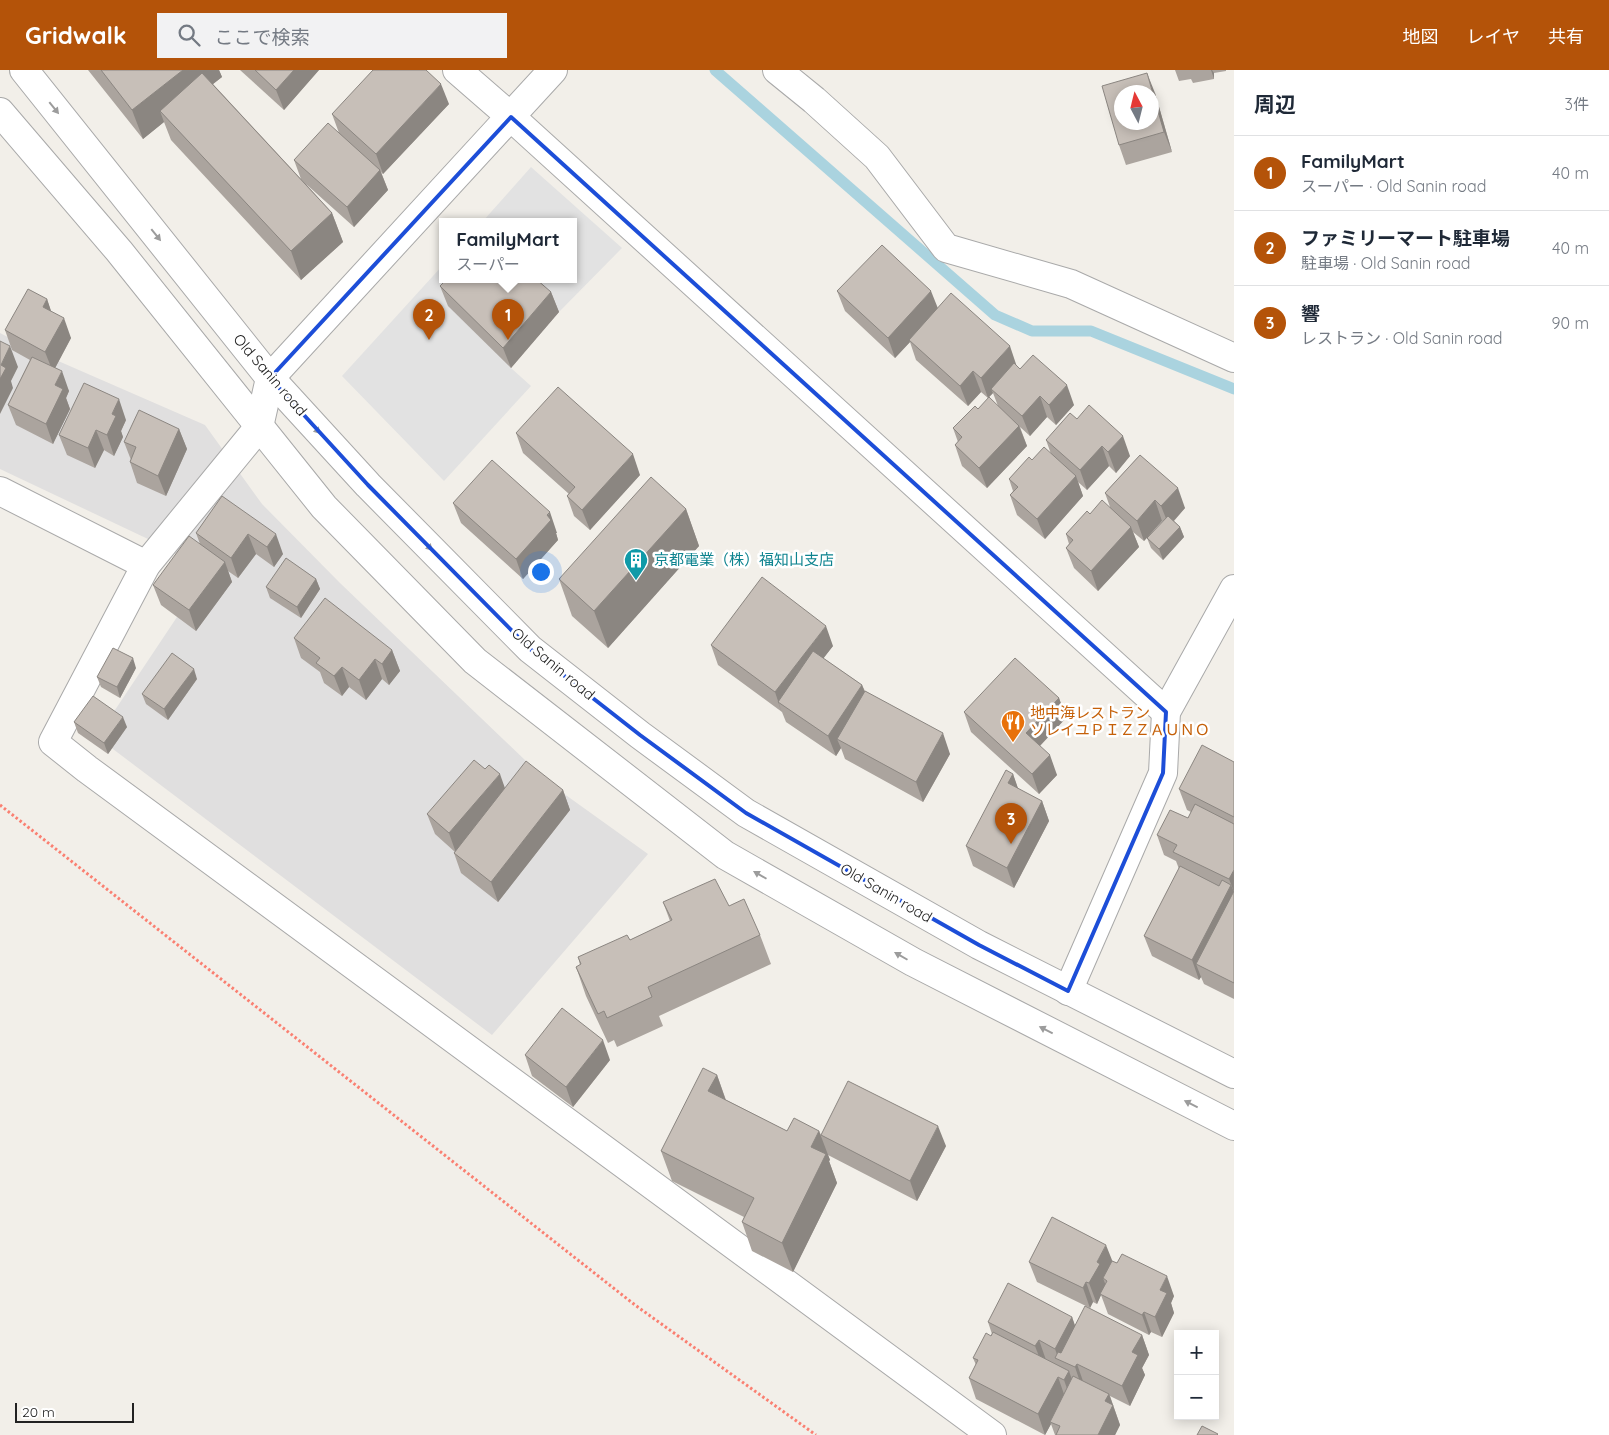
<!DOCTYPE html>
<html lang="ja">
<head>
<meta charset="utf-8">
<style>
  body { margin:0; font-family:Quicksand,"Noto Sans JP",sans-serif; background:#f2f2f3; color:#1f2937 }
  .controls { position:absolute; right:15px; bottom:15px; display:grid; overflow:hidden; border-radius:0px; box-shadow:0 2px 12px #0003 }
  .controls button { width:45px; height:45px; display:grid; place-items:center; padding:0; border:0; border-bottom:1px solid #e0e1e3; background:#fff; color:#1f2937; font:25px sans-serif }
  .compass { position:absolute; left:1114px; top:15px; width:45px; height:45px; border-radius:50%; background:#fff; box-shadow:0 2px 12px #0003; rotate:353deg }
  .scale { position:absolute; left:15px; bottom:12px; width:119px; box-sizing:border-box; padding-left:5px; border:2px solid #222; border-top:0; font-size:14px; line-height:18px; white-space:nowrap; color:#222; -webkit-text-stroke:4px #fff; paint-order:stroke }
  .you { position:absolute; left:540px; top:501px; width:18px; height:18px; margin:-12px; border:4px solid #fff; border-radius:50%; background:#1a73e8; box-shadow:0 0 0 8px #1a73e833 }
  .badge { display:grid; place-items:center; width:32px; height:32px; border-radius:50%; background:#b45309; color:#fff; font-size:16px; font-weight:700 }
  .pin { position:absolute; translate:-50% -41px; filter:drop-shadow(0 1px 2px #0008) }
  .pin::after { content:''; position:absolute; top:26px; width:18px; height:15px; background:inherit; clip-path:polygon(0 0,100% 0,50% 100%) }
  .popup { position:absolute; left:439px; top:148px; width:138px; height:65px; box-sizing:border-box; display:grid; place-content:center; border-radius:0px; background:#fff; filter:drop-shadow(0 1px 4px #0005); font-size:16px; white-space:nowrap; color:#747a83 }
  .popup b { font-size:19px; color:#1f2937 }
  .popup::after { content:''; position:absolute; left:50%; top:100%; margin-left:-10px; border:10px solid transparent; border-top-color:#fff }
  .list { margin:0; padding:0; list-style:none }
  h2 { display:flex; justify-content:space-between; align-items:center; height:65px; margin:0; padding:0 20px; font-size:21px }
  h2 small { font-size:16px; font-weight:400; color:#747a83 }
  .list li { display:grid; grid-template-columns:32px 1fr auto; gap:15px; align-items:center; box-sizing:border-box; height:75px; padding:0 20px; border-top:1px solid #e0e1e3 }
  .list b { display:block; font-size:19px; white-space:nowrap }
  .list p { margin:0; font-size:16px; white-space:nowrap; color:#747a83 }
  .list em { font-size:16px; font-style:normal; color:#747a83 }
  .icon { flex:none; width:28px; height:28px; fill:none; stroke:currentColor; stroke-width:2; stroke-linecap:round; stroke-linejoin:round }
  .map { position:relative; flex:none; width:1234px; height:1365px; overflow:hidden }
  header { display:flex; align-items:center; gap:30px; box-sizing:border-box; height:70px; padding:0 25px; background:#b45309; color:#fff }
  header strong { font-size:24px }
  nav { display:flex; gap:28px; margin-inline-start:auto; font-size:18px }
  .search { width:350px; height:45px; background:#f2f2f3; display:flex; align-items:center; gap:12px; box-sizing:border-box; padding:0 18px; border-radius:0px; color:#747a83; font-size:19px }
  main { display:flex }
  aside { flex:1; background:#fff }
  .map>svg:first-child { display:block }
</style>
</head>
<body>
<header>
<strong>Gridwalk</strong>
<div class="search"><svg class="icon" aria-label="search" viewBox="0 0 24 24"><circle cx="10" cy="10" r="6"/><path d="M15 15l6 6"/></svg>ここで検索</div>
<nav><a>地図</a><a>レイヤ</a><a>共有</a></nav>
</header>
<main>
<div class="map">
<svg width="1234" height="1365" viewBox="0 0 1234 1365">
  <rect width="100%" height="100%" fill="#f2efe9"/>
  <path fill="#e0dfdf" d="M0 263 33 280 205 355 262 434 340 513 549 713 648 784 492 965 97 667 205 505 167 478 0 399Z"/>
  <g fill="#e2e2e2">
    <path d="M531 97 622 178 559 242 521 209H573V151H483Z"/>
    <path d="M443 195V209H474L511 298 531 316 444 411 342 306Z"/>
  </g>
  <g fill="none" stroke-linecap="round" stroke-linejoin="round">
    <path stroke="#aad3df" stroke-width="11" d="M715 0 995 245 1032 261H1091L1234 319"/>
    <g stroke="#a9a9a9" stroke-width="30">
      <g id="minor">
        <path d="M457 0 511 47 1166 642"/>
        <path d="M553 0 270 308 259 357 146 495 53 672 87 699 992 1365"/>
        <path d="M777 0 814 30 877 87 946 178 1071 214 1234 288"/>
        <path d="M0 421 146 495"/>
        <path d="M1068 921 1163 703 1166 642 1234 519"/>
      </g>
    </g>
    <g stroke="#a9a9a9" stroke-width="30">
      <g id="tertiary">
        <path d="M24 0 270 308 368 415 530 579 640 665 746 743 979 875 1234 1004"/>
        <path d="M0 42 119 181 324 437 475 591 725 785 913 892 1234 1056"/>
      </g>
    </g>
    <path stroke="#fa8072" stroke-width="3" stroke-dasharray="2.5 2.5" stroke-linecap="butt" d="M0 735 635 1235 816 1365"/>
    <use href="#minor" stroke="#fff" stroke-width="28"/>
    <use href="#tertiary" stroke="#fff" stroke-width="28"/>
  </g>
  <g fill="#aba49e">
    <path d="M88 0H219L222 7 213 14 301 109 294 90 339 63 332 44 449 34 383 104 381 102 388 120 354 157 306 114 332 143 343 172 301 210 171 70 164 52 143 69Z"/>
    <path d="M240 0H319L284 40Z"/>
    <path d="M1175 0H1226V1L1214 3V9L1193 13 1191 9 1179 11Z"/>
    <path d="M1155 23 1172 82 1126 95 1119 75Z"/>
    <path d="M440 216 551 222 559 242 511 298 448 236Z"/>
    <path d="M837 221 938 238 1020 299 1074 335 1056 355 1047 347 1030 366 1020 357 1027 376 987 418 962 396 955 375 958 372 953 358 978 339 998 336 993 323 988 328 981 322 968 336 916 290 910 272 895 288 845 241Z"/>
    <path d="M47 229 51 241 71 268 55 298 69 321 66 328 70 339 53 374 16 355 8 335 30 290 12 280 5 260Z"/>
    <path d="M1077 349 1130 386 1116 403 1109 396 1087 420 1078 412 1083 426 1045 469 1017 445 1010 425 1013 421 1009 409 1032 390 1051 384 1046 370Z"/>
    <path d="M126 350 121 361 123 367 114 386 104 380 95 398 67 385 59 365Z"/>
    <path d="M179 359 187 379 166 426 137 413 130 392 131 390 124 372Z"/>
    <path d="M516 363 640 405 590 460 574 446 567 426 569 424 523 383Z"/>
    <path d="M1140 385 1185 438 1174 451 1180 457 1184 467 1163 490 1151 478 1147 468 1163 451H1162L1144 471 1133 462 1139 477 1098 521 1074 498 1066 478 1069 474 1066 464 1090 444 1110 437 1105 423Z"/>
    <path d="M222 426 283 484 274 497 256 484 238 508 228 501 232 512 196 561 161 535 153 515 200 474 196 463Z"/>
    <path d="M453 433 557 463H556L558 470 523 509 461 453Z"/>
    <path d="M686 439 699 476 608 578 572 546 559 509Z"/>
    <path d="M316 509 320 519 301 548 270 528 266 517Z"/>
    <path d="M294 568 392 580 400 601 389 615 382 609 366 630 349 617 342 626 324 613 320 602 301 588Z"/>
    <path d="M711 575 833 576 823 588 862 615 865 621 950 684 923 732 845 689 841 678 836 686 786 652 782 642 718 595Z"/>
    <path d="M136 598 120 628 101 617 97 607Z"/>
    <path d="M197 609 168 650 146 634 142 624Z"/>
    <path d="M1059 628 1066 648 1040 676 1057 705 1039 724 971 662 964 642Z"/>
    <path d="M74 652 127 657 108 684 78 663Z"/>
    <path d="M1234 692V929L1204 914 1201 907 1199 910 1152 886 1144 866 1179 799 1176 791 1164 785 1157 765 1188 748 1191 742 1187 740 1179 719Z"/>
    <path d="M1013 704 1018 719 1042 731 1049 751 1014 818 973 796 966 776Z"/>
    <path d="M505 718 563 720 570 740 498 832 461 803 454 783 455 782 435 764 427 744Z"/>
    <path d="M663 832 729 836 760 865 771 894 659 946 663 956 617 977 614 970 608 973 586 926 576 897 580 895 578 887 630 870 670 851Z"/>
    <path d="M525 985 610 990 573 1037 532 1006Z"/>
    <path d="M717 1005 726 1030 787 1061H819L821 1065 946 1076 917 1131 828 1085 830 1090 829 1091 837 1113 793 1202 752 1181 742 1152 744 1147 672 1111 661 1081Z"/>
    <path d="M1112 1191 1174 1226 1171 1233 1174 1243 1162 1267 1151 1262 1149 1265 1108 1244 1101 1225 1097 1234 1093 1232 1090 1238 1037 1212 1029 1192Z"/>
    <path d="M1072 1247 1075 1256 1142 1265 1149 1285 1142 1298 1145 1305 1130 1336 1110 1326 1120 1355 1115 1365H1055L1051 1354 1045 1365 976 1329 969 1308 976 1295 973 1288 992 1264 988 1252Z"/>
  </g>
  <g fill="#8b8681">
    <path d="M183 0H219L222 7 168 49 160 41 164 52 143 69 132 40Z"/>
    <path d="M294 0H319L284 40 276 20Z"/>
    <path d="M1211 0H1212L1214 3V9Z"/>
    <path d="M1147 3 1155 23 1172 82 1164 62Z"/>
    <path d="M441 14 449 34 383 104 376 84Z"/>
    <path d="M380 100 388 120 354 157 347 137Z"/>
    <path d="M332 143 343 172 301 210 291 181Z"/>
    <path d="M931 221 939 241 909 270 910 272 895 288 888 268Z"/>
    <path d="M551 222 559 242 511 298 503 278Z"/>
    <path d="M47 229 54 250 43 237Z"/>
    <path d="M64 248 71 268 53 302 45 282Z"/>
    <path d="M10 276 18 297 11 311 13 318 0 344V309L1 295Z"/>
    <path d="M1010 276 1017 297 991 319 993 323 988 328 981 308Z"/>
    <path d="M62 301 69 321 66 328 70 339 53 374 46 354 55 315Z"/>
    <path d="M973 301 981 322 968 336 960 316Z"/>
    <path d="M1067 315 1074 335 1056 355 1049 335Z"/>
    <path d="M1040 326 1047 347 1030 366 1022 346Z"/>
    <path d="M119 329 126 350 121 361 123 367 114 386 107 365 112 344Z"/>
    <path d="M1019 356 1027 376 987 418 979 398Z"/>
    <path d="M179 359 187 379 166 426 158 406Z"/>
    <path d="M96 360 104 380 95 398 88 378Z"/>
    <path d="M1123 366 1130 386 1116 403 1108 382Z"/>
    <path d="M1102 376 1109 396 1087 420 1080 400Z"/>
    <path d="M633 384 640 405 590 460 582 440Z"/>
    <path d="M1076 406 1083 426 1045 469 1037 449Z"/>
    <path d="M1178 418 1185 438 1169 456 1161 436Z"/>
    <path d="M1155 430 1162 451 1144 471 1137 451Z"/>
    <path d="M686 439 699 476 608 578 594 541Z"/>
    <path d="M550 442 557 463H556L558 470 523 509 516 489Z"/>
    <path d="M1131 457 1139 477 1098 521 1091 501Z"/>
    <path d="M1180 457 1184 467 1163 490 1159 479Z"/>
    <path d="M248 464 256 484 238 508 231 488Z"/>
    <path d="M276 464 283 484 274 497 267 477Z"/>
    <path d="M225 492 232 512 196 561 189 540Z"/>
    <path d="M316 509 320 519 301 548 297 537Z"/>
    <path d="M826 556 833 576 786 637 778 632 782 643 775 622Z"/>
    <path d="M392 580 400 601 389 615 382 594Z"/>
    <path d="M133 588 136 598 120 628 117 617Z"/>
    <path d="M375 589 382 609 366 630 359 610Z"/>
    <path d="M342 597 349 617 342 626 334 606Z"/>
    <path d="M194 599 197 609 168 650 164 639Z"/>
    <path d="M862 615 870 635 837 669 841 678 836 686 828 666Z"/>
    <path d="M1059 628 1066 648 1033 683 1026 663Z"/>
    <path d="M123 647 127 657 108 684 104 673Z"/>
    <path d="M943 663 950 684 923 732 916 712Z"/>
    <path d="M1050 685 1057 705 1039 724 1032 704Z"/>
    <path d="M500 704 507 724 456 783 449 763Z"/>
    <path d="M1013 704 1020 724 1008 713Z"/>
    <path d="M563 720 570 740 498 832 491 812Z"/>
    <path d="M1042 731 1049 751 1014 818 1007 798Z"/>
    <path d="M1234 800V822L1229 809Z"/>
    <path d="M1231 815 1234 822 1196 894 1201 907 1199 910 1192 890Z"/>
    <path d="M603 970 610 990 573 1037 566 1017Z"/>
    <path d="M717 1005 727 1034 708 1021Z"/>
    <path d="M938 1056 946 1076 917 1131 910 1111Z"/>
    <path d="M819 1061 830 1090 829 1091 837 1113 793 1202 782 1173 811 1077Z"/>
    <path d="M1106 1175 1114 1195 1103 1208 1106 1216 1100 1224 1101 1225 1097 1234 1089 1213 1097 1192Z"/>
    <path d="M1167 1206 1174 1226 1171 1233 1174 1243 1162 1267 1155 1247 1160 1220Z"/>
    <path d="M1086 1212 1093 1232 1090 1238 1083 1218Z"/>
    <path d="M1144 1242 1151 1262 1149 1265 1142 1245Z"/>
    <path d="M1072 1247 1079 1267 1059 1290 1055 1279Z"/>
    <path d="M1142 1265 1149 1285 1142 1298 1145 1305 1130 1336 1122 1316 1132 1282Z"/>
    <path d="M1039 1270 1046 1290 1043 1297 1035 1276Z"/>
    <path d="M1077 1294 1084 1314 1082 1318 1075 1297Z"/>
    <path d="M1069 1301 1076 1321 1071 1330 1064 1310Z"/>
    <path d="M1058 1307 1065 1327 1050 1352 1051 1354 1045 1365 1038 1344Z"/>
    <path d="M1109 1324 1120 1355 1115 1365H1098L1105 1331Z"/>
  </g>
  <g fill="#c7bfb8" stroke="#8b8681" fill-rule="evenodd">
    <path d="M101 0H183L132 40Z"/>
    <path d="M255 0H294L276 20Z"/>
    <path d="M373 0H426L441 14 376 84 332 44Z"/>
    <path d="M202 3 332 143 291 181 160 41Z"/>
    <path d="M1147 3 1164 62 1119 75 1102 16ZM1122 22H1152V52H1122Z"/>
    <path d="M328 53 380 100 347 137 294 90Z"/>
    <path d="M882 175 931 221 888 268 837 221Z"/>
    <path d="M447 209H536L551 222 503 278 440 216Z"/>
    <path d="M28 219 47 229 43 237 64 248 45 282 5 260Z"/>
    <path d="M951 223 1010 276 981 308 973 301 960 316 909 270Z"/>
    <path d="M0 271 10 276 1 295 6 298 0 309Z"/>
    <path d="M1033 285 1067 315 1049 335 1040 326 1022 346 991 319 1014 293 1020 299Z"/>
    <path d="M32 287 62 301 55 315 63 319 46 354 8 335Z"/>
    <path d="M84 313 119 329 112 344 116 346 107 365 96 360 88 378 59 365Z"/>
    <path d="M558 317 633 384 582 440 567 426 575 417 516 363Z"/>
    <path d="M989 327 1019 356 979 398 955 375 962 367 953 358 975 336 978 339Z"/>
    <path d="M1089 335 1123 366 1108 382 1102 376 1080 400 1046 370 1070 343 1077 349Z"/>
    <path d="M139 340 179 359 158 406 130 392 136 377 124 372Z"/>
    <path d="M1044 377 1076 406 1037 449 1010 425 1018 417 1009 409 1029 387 1032 390Z"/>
    <path d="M1140 385 1178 418 1161 436 1155 430 1137 451 1105 423Z"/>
    <path d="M492 390 550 442 547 445 551 450 516 489 453 433Z"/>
    <path d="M651 407 686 439 594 541 559 509Z"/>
    <path d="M222 426 276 464 267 477 248 464 231 488 196 463Z"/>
    <path d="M1102 430 1131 457 1091 501 1066 478 1073 470 1066 464 1087 441 1090 444Z"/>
    <path d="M1168 446 1180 457 1159 479 1147 468Z"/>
    <path d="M189 466 225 492 189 540 153 515Z"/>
    <path d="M286 488 316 509 297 537 266 517Z"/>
    <path d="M762 507 826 556 775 622 711 575Z"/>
    <path d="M325 528 392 580 382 594 375 589 359 610 342 597 334 606 316 593 320 588 294 568Z"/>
    <path d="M113 578 133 588 117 617 97 607Z"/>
    <path d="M813 581 862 615 828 666 778 632Z"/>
    <path d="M172 583 194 599 164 639 142 624Z"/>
    <path d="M1015 588 1059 628 1026 663 1050 685 1032 704 964 642Z"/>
    <path d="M865 621 943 663 916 712 837 669Z"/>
    <path d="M93 626 123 647 104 673 74 652Z"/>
    <path d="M1202 675 1234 692V747L1179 719Z"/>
    <path d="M474 690 485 699 489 695 500 704 449 763 427 744Z"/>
    <path d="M526 691 563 720 491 812 454 783Z"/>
    <path d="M1006 700 1013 704 1008 713 1042 731 1007 798 966 776Z"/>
    <path d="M1195 734 1234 754V800L1229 809 1173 782 1177 775 1157 765 1170 740 1188 748Z"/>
    <path d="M1180 796 1219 816 1222 810 1231 815 1192 890 1144 866Z"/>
    <path d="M715 809 729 836 744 829 760 865 648 917 652 927 607 948 604 941 598 944 576 897 581 894 578 887 627 865 630 870 672 850 663 832Z"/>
    <path d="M1234 821V913L1196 894Z"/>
    <path d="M562 938 603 970 566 1017 525 985Z"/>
    <path d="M703 998 717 1005 708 1021 787 1061 794 1048 819 1061 811 1077 826 1084 782 1173 742 1152 754 1128 661 1081Z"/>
    <path d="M848 1011 938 1056 910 1111 821 1065Z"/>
    <path d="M1052 1147 1106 1175 1097 1192 1100 1194 1089 1213 1086 1212 1083 1218 1029 1192Z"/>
    <path d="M1122 1184 1167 1206 1160 1220 1167 1223 1155 1247 1144 1242 1142 1245 1100 1224 1107 1211 1103 1208 1112 1191 1117 1193Z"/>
    <path d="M1008 1213 1072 1247 1055 1279 1039 1270 1035 1276 988 1252Z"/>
    <path d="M1085 1236 1142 1265 1132 1282 1138 1285 1122 1316 1077 1294 1075 1297 1055 1288 1058 1282 1061 1283Z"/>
    <path d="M993 1262 1069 1301 1064 1310 1058 1307 1038 1344 969 1308 978 1290 973 1288 986 1263 991 1266Z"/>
    <path d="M1073 1306 1109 1324 1105 1331 1113 1335 1098 1365H1056L1060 1356 1050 1352Z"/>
    <path d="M1202 1356 1218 1364 1217 1365H1197Z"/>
  </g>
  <defs><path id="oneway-solid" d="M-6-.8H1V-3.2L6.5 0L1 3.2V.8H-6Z" transform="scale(1.25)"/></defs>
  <g fill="#9c9c9c">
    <use href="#oneway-solid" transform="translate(54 38) rotate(51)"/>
    <use href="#oneway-solid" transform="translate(156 165) rotate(51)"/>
    <use href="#oneway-solid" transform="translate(315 358) rotate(47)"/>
    <use href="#oneway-solid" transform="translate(427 475) rotate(45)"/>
    <use href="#oneway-solid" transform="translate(760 805) rotate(-150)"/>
    <use href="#oneway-solid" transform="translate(901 886) rotate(-150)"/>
    <use href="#oneway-solid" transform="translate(1046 960) rotate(-153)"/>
    <use href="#oneway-solid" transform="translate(1191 1034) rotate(-153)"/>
  </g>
  <path fill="none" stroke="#1d4ed8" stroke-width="4" stroke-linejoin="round" d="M511 47 1166 642 1163 703 1068 921 979 875 746 743 640 665 530 579 368 415 270 308Z"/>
  <defs>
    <g id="building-pin" transform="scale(1.25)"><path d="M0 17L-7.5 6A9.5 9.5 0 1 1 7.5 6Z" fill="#0f9aa8" stroke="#fff"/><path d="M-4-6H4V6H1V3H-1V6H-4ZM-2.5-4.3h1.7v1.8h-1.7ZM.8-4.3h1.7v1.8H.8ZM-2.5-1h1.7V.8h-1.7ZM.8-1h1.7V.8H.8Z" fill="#fff"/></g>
    <g id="restaurant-pin" transform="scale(1.25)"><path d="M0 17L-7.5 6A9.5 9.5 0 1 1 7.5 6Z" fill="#e8710a" stroke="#fff"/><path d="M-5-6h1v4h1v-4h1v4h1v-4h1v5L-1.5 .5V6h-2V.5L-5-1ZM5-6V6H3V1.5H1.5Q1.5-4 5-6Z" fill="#fff"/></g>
  </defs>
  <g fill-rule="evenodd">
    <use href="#building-pin" x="636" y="490"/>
    <use href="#restaurant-pin" x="1013" y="652"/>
  </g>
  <g text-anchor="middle" stroke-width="5" stroke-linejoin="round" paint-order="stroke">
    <g font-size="15" fill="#222" stroke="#fff">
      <text transform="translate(270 305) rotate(49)" y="5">Old Sanin road</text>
      <text transform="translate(553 594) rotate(40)" y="5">Old Sanin road</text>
      <text transform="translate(886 823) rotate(30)" y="5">Old Sanin road</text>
    </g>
    <g font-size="15" fill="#0d838f" stroke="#fff" text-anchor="start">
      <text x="654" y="495">京都電業（株）福知山支店</text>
    </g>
    <g font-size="15" fill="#c56008" stroke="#fff" text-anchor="start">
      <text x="1030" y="648">地中海レストラン<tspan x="1030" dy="17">ソレイユＰＩＺＺＡＵＮＯ</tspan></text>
    </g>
  </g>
</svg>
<div class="controls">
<button>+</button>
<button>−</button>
</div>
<svg class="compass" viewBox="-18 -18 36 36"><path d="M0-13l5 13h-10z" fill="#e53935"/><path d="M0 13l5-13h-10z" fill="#747a83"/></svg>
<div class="scale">20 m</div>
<div class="you"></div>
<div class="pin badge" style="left:508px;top:270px">1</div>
<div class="popup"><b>FamilyMart</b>スーパー</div>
<div class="pin badge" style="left:429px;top:270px">2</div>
<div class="pin badge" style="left:1011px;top:774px">3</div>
</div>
<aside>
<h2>周辺<small>3件</small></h2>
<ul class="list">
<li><span class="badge">1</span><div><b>FamilyMart</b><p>スーパー · Old Sanin road</p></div><em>40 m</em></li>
<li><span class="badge">2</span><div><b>ファミリーマート駐車場</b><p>駐車場 · Old Sanin road</p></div><em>40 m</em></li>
<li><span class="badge">3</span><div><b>響</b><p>レストラン · Old Sanin road</p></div><em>90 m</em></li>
</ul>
</aside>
</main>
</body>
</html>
